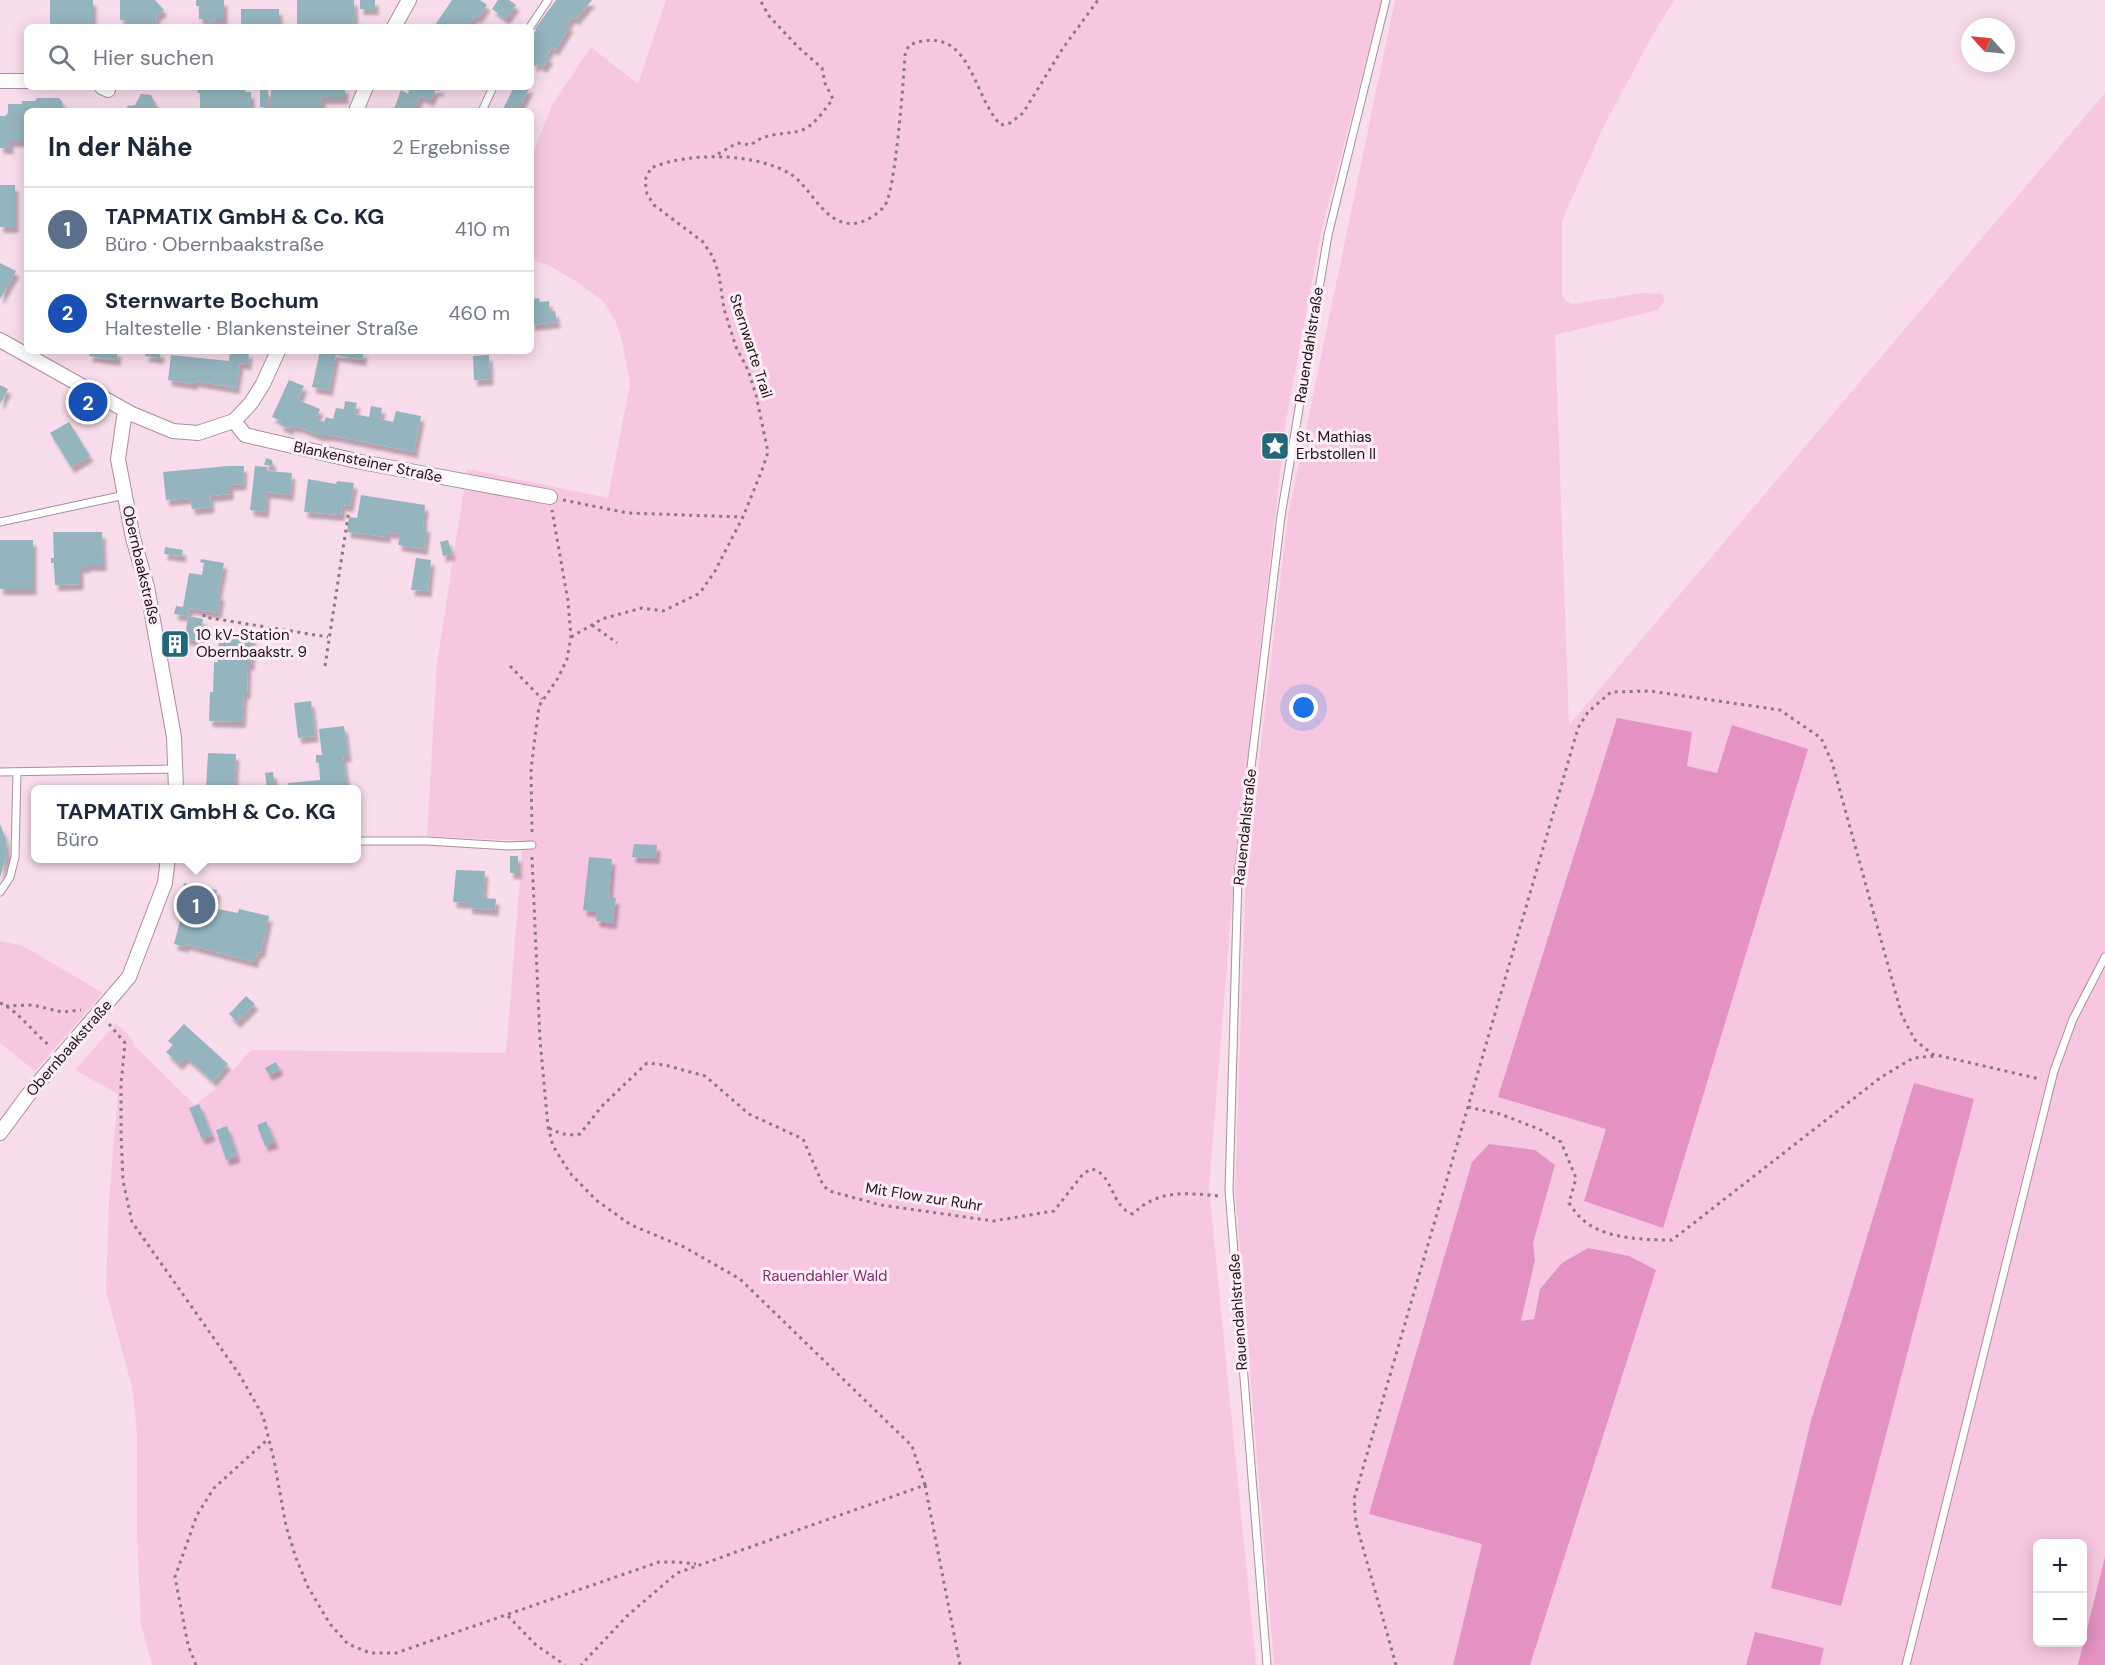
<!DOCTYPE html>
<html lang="de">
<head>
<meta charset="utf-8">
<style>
  body { margin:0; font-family:"DM Sans",sans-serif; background:#f6f6f7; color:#1f2937 }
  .controls { position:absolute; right:18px; bottom:18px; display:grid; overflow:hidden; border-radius:9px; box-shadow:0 3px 15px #0003 }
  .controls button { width:54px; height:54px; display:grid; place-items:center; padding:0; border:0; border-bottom:2px solid #e0e1e3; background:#fff; color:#1f2937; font:30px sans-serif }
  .compass { position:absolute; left:1961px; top:18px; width:54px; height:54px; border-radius:50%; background:#fff; box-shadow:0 3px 15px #0003; rotate:297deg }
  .you { position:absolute; left:1304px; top:708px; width:21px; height:21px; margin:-15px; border:4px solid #fff; border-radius:50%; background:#1a73e8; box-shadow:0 0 0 9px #1a73e833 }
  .badge { display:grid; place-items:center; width:39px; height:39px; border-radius:50%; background:#7c3aed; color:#fff; font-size:20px; font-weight:700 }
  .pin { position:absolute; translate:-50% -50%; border:3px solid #fff; box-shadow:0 2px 6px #0006 }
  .popup { position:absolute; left:31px; top:785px; width:330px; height:78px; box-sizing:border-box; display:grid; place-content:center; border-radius:9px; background:#fff; filter:drop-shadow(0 2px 4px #0005); font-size:20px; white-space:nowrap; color:#747a83 }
  .popup b { font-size:22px; color:#1f2937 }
  .popup::after { content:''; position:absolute; left:50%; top:100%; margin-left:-12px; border:12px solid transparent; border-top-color:#fff }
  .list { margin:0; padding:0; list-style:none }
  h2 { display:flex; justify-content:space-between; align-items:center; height:78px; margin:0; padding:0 24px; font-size:26px }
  h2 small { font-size:20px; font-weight:400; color:#747a83 }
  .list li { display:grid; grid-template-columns:39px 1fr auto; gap:18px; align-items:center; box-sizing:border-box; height:84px; padding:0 24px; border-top:2px solid #e0e1e3 }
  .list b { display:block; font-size:22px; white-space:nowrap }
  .list p { margin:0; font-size:20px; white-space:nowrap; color:#747a83 }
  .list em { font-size:20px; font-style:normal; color:#747a83 }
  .icon { flex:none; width:33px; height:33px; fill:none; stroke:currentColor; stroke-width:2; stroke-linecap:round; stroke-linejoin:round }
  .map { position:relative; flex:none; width:2105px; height:1665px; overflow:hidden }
  .search { position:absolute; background:#fff; box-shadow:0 3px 15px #0003; left:24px; top:24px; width:510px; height:66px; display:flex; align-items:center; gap:15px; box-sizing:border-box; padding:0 21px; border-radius:9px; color:#747a83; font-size:22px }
  .panel { position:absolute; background:#fff; box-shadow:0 3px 15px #0003; left:24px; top:108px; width:510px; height:246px; border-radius:9px }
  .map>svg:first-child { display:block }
</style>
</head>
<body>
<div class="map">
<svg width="2105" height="1665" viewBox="0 0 2105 1665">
  <defs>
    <filter id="shadow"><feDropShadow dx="3.5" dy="6" stdDeviation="1.5" flood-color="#0004"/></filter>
  </defs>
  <rect width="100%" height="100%" fill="#f8dceb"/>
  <g fill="#f7c7e1" fill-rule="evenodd">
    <path d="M666 0H1382L1322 228 1286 421 1234 877 1209 1188 1256 1665H152L141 1625 137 1531V1434L132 1387 106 1291 109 1200 118 1094 75 1070 116 1023 132 1039 134 1045 195 1105 219 1086 251 1050 506 1053 523 841 427 836 437 663 467 469 608 498 630 384 622 341 615 320 603 301 571 278 546 264 531 260V158L552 105 591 47 638 84Z"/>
    <path d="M1395 0H1674L1651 38 1601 132 1562 221V295L1566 301 1572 304 1642 293 1662 294 1665 300 1658 310 1555 335 1569 725 2105 93V1665H1820L1824 1648 1755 1633 1746 1665H1530L1656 1270 1588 1248 1562 1264 1540 1289 1534 1319 1521 1322 1535 1260 1533 1243 1555 1165 1489 1144 1472 1162 1370 1514 1482 1544 1453 1665H1274L1235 1189 1246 870 1288 516ZM2038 1544H2082V1642H2038Z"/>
    <path d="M0 941 23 946 103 993 35 1071 0 1043Z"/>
  </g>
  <g fill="#e392c1">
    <path d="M1617 718 1692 732 1687 766 1717 773 1732 725 1808 749 1663 1228 1584 1201 1606 1129 1498 1097Z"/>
    <path d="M1914 1083 1974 1099 1841 1606 1771 1588 1811 1421Z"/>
    <path d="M1489 1144 1535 1150 1555 1165 1533 1243 1535 1260 1521 1321 1534 1319 1540 1289 1562 1263 1588 1248 1629 1256 1656 1270 1530 1665H1453L1482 1544 1369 1514 1472 1162Z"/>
    <path d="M2105 1557V1665H2078Z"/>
    <path d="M1755 1632 1824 1648 1820 1665H1746Z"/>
  </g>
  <g fill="#95b5be" filter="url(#shadow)">
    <path d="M50 0H93V23L87 27H80L76 23H68L64 27H56L50 23Z"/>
    <path d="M120 0H155L164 10 155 17H157L156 27H132L127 21 120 20Z"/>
    <path d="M196 0H224V19H216L213 23H210L208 19H199V6H196Z"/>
    <path d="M297 0H354L355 27H297Z"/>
    <rect x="360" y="0" width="15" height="9"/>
    <path d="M452 0H480L487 5 478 18 475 16 467 27H438L435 25Z"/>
    <path d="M498 0H509L516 5 506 19 492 9Z"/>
    <path d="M556 0H592L576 19 572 17 567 24 570 26 555 50 552 47 546 56 550 58 543 67 537 63 536 66 532 64 534 61 531 59V37L536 30 535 29Z"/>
    <rect x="241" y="9" width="38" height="18"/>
    <path d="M197 87H245V92H251V110H200V93H198Z"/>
    <path d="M280 87H297V90H313V87H345V98H322V111H271V90H280Z"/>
    <path d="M403 87H441L439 91 436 90 430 100 420 96 414 111H401L394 109 401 90 408 94 409 90Z"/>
    <path d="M514 87H530L518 111H502Z"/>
    <path d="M260 90H268L269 107H260Z"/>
    <path d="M141 94 151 95 155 103 152 109 156 111H129L127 106 135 105Z"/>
    <path d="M37 98H59L62 101 63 107 66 111H27V139L24 141H10V148H0V116H5L8 113V104H22V101H35Z"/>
    <rect x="0" y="185" width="15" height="42"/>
    <path d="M0 263 16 271 0 299Z"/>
    <path d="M539 298 540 302 549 301 550 312 555 311 557 322 531 325V299Z"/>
    <path d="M90 351H118L117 360 89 356Z"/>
    <path d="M146 351H161L160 358 145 356Z"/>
    <path d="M230 351 249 352 248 364 240 363 236 388 195 381 194 384 168 380 171 355 229 361Z"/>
    <path d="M320 351H364L362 360 336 355 329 390 312 387Z"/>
    <path d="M489 355 490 379 474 380 473 356Z"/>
    <path d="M289 380 304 386 298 400 320 409 316 419 324 422 326 417 333 419 336 408 344 409 345 401 357 403 354 414 369 417 371 406 382 408 380 419 393 422 396 411 421 416 414 452 330 435H319L297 426V428L291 425 290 429 280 425 281 421 272 417Z"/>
    <path d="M0 385 8 389 0 404Z"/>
    <path d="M69 422 90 456 71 467 50 433Z"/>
    <path d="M266 458 272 460 273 466 264 465Z"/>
    <path d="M228 466H244L243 484 230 485V494L210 496 211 507 192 509 190 498 166 500 163 472Z"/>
    <path d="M255 466 267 467V471L292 473 290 495 267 492 265 512 250 510Z"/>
    <path d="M308 479 336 484 337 481 354 483 350 506 342 505 341 515 304 512Z"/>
    <path d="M361 495 425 505 423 526H427L424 549 398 545 400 534 387 532V537L347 532 349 517 357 518Z"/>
    <path d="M53 532H102L103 565H87V567H80V584L55 585 54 565V563H51V558H54Z"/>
    <rect x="0" y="540" width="33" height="49"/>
    <path d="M448 540 452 554 443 556 440 542Z"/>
    <path d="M165 547 183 550 182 556 164 554Z"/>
    <path d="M416 558 431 560 428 591 411 590Z"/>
    <path d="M201 559 224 563 218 594 221 595 218 613 189 608 188 616 174 614 176 606 183 607 189 573 202 575 204 563 200 562Z"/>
    <path d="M188 616 203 619 200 641 185 639Z"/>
    <path d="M219 633 252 634 251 664H248L247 693H244L242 722 209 721 210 692H213L214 662H218Z"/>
    <path d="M311 701 315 736 298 738 294 703Z"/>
    <path d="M344 726 348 756H343L347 787 332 789H289L288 783 320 780 319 762 316 763V755H322L319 729Z"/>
    <path d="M208 753 236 754 234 789H206Z"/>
    <path d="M273 772 275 789H267L265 773Z"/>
    <path d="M0 824 6 840 7 855 0 877Z"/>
    <path d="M634 844 657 845 656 858 632 857Z"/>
    <rect x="510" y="856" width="8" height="17"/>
    <path d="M589 857 612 859 609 898H616L613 923 596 921 597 912 583 910Z"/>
    <path d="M456 870 485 871 483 898 496 899 495 910 469 908V903L453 902Z"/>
    <path d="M184 883 217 890 213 908 238 913 239 909 269 916 261 953 258 952 254 962 186 944 185 947 174 944 181 917 179 916 182 902H180Z"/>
    <path d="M246 996 255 1004 237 1022 229 1014Z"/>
    <path d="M184 1024 228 1064 213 1081 186 1057 179 1064 166 1052 173 1045 168 1041Z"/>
    <path d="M276 1062 280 1069 269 1075 265 1068Z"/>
    <path d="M199 1104 212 1135 202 1139 189 1108Z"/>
    <path d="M266 1121 275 1142 265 1146 257 1125Z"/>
    <path d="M227 1126 237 1156 226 1160 216 1130Z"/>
  </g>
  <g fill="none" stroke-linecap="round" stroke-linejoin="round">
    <g stroke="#a98f9d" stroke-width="9">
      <g id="service">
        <path d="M530 27 548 0"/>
        <path d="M482 111 493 87"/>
        <path d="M0 522 125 495"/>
        <path d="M0 772 176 769"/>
        <path d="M356 841H427L509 846 532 845"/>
        <path d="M0 892 10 877 15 857 17 772"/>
        <path d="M1267 1665 1229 1190 1238 876 1281 516 1328 235 1386 0"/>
        <path d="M1906 1665 2054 1071 2073 1019 2105 957"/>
      </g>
    </g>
    <g stroke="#a98f9d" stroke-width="16">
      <g id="minor">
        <path d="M394 27 409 0"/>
        <path d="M0 81H27"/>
        <path d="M102 87 108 90"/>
        <path d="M356 111 366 87"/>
        <path d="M0 340 132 414 173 431 198 433 234 421 251 403 263 384 278 351"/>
        <path d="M125 411 118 459 133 538 147 587 174 737 176 790"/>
        <path d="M234 421 245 435 361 462 550 497"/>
        <path d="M0 1133 28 1095 129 977 165 883 168 858"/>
      </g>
    </g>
    <g stroke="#8a7882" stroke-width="3" stroke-dasharray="3 4.5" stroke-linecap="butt">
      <path d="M718 154 737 143 751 145C769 129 794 137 808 127 818 120 825 109 833 99L825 83 822 68 798 47 769 16 760 0"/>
      <path d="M1275 446H1282"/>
      <path d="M563 500 628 513 743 517"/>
      <path d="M204 614V617L328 637"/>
      <path d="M592 625 617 643"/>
      <path d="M571 637 602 619 642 608 663 611 700 593 715 571 743 517 762 470 768 452 756 395 748 370 736 347 724 309 719 275 713 257 703 242 654 205 647 194 645 180 651 168C688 152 756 152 792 175 809 186 822 219 846 223 860 226 877 216 885 205 895 193 904 77 905 55L909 45C972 21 971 95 1001 125L1010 123 1023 113 1063 48 1098 0"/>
      <path d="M325 666 349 510"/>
      <path d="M510 666 542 699"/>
      <path d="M532 832 531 769 539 706 558 678 567 659 571 637 568 601 552 510"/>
      <path d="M532 857 540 1040 548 1127 553 1146 570 1173 596 1200 631 1225 684 1247 740 1279 912 1446 925 1485 677 1573 627 1616 581 1665"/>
      <path d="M0 1003C19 1011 33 1033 49 1045"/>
      <path d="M6 1006 33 1005 62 1012 81 1010"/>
      <path d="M109 1024 125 1043 121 1084V1132L123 1181 132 1222 239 1374 263 1416 274 1460 286 1526 296 1558 308 1587 330 1624 348 1644 370 1653H396L659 1562H677L696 1564"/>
      <path d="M1468 1107 1500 1114 1539 1129 1561 1142 1576 1178 1569 1203C1573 1208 1576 1214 1581 1218 1601 1239 1645 1240 1672 1240L1880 1078 1913 1058 1935 1056"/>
      <path d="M549 1128C560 1134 568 1136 580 1134L602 1106 647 1063 665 1065 705 1076 749 1114 803 1139 823 1185 829 1191 881 1205 993 1221 1054 1211 1083 1174 1091 1169C1113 1172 1111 1208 1133 1214 1157 1189 1188 1193 1219 1196"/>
      <path d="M925 1485 960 1665"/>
      <path d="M508 1616 536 1645 565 1665"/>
      <path d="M196 1665 188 1645 175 1577 197 1515 214 1488 268 1439"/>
      <path d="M1396 1665 1356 1523 1354 1499 1578 728 1588 712 1611 692 1650 691 1780 710 1821 738 1832 762 1902 1016 1915 1040 1932 1054 2040 1079"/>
    </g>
    <use href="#service" stroke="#fff" stroke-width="7"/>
    <use href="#minor" stroke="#fff" stroke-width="14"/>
  </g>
  <defs>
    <g id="sight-square" transform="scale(1.5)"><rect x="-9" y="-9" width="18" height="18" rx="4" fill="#226878" stroke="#feedf6"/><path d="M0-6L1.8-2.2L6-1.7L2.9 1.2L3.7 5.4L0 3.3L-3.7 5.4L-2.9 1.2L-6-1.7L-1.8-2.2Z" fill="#fff"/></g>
    <g id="building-square" transform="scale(1.5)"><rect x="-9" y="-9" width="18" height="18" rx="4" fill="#226878" stroke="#feedf6"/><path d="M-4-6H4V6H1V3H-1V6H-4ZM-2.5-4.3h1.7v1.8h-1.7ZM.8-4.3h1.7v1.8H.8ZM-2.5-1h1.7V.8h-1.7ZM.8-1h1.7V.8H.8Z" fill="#fff"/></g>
  </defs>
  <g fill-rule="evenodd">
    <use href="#sight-square" x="1275" y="446"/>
    <use href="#building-square" x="175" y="644"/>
  </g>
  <g text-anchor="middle" stroke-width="6" stroke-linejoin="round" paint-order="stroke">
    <g font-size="15" fill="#1d1419" stroke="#feedf6">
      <text transform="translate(1309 345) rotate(-81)" y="5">Rauendahlstraße</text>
      <text transform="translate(751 346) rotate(72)" y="5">Sternwarte Trail</text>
      <text transform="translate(368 462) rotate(12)" y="5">Blankensteiner Straße</text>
      <text transform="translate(141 565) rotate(77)" y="5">Obernbaakstraße</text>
      <text transform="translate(1245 827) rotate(-84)" y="5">Rauendahlstraße</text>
      <text transform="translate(69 1048) rotate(-49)" y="5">Obernbaakstraße</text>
      <text transform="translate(924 1197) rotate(9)" y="5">Mit Flow zur Ruhr</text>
      <text transform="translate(1238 1312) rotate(-94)" y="5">Rauendahlstraße</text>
    </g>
    <g font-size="15" fill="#1d1419" stroke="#feedf6" text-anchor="start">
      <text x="1296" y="442">St. Mathias<tspan x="1296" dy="17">Erbstollen II</tspan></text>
      <text x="196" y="640">10 kV-Station<tspan x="196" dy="17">Obernbaakstr. 9</tspan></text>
    </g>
    <g font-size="15" fill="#892b68" stroke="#feedf6">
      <text x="825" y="1281">Rauendahler Wald</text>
    </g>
  </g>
</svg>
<div class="controls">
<button>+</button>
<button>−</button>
</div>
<svg class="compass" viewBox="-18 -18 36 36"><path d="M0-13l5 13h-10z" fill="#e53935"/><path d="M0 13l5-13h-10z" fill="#747a83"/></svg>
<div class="you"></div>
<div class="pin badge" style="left:196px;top:905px;background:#5c6f8a">1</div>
<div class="popup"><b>TAPMATIX GmbH &amp; Co. KG</b>Büro</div>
<div class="pin badge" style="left:88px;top:402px;background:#1a4fb4">2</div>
<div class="search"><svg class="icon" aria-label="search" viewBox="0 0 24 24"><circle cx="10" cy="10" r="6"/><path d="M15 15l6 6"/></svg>Hier suchen</div>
<section class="panel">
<h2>In der Nähe<small>2 Ergebnisse</small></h2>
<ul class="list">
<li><span class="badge" style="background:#5c6f8a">1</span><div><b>TAPMATIX GmbH &amp; Co. KG</b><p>Büro · Obernbaakstraße</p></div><em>410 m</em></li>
<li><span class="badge" style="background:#1a4fb4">2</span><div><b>Sternwarte Bochum</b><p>Haltestelle · Blankensteiner Straße</p></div><em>460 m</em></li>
</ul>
</section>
</div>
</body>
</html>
